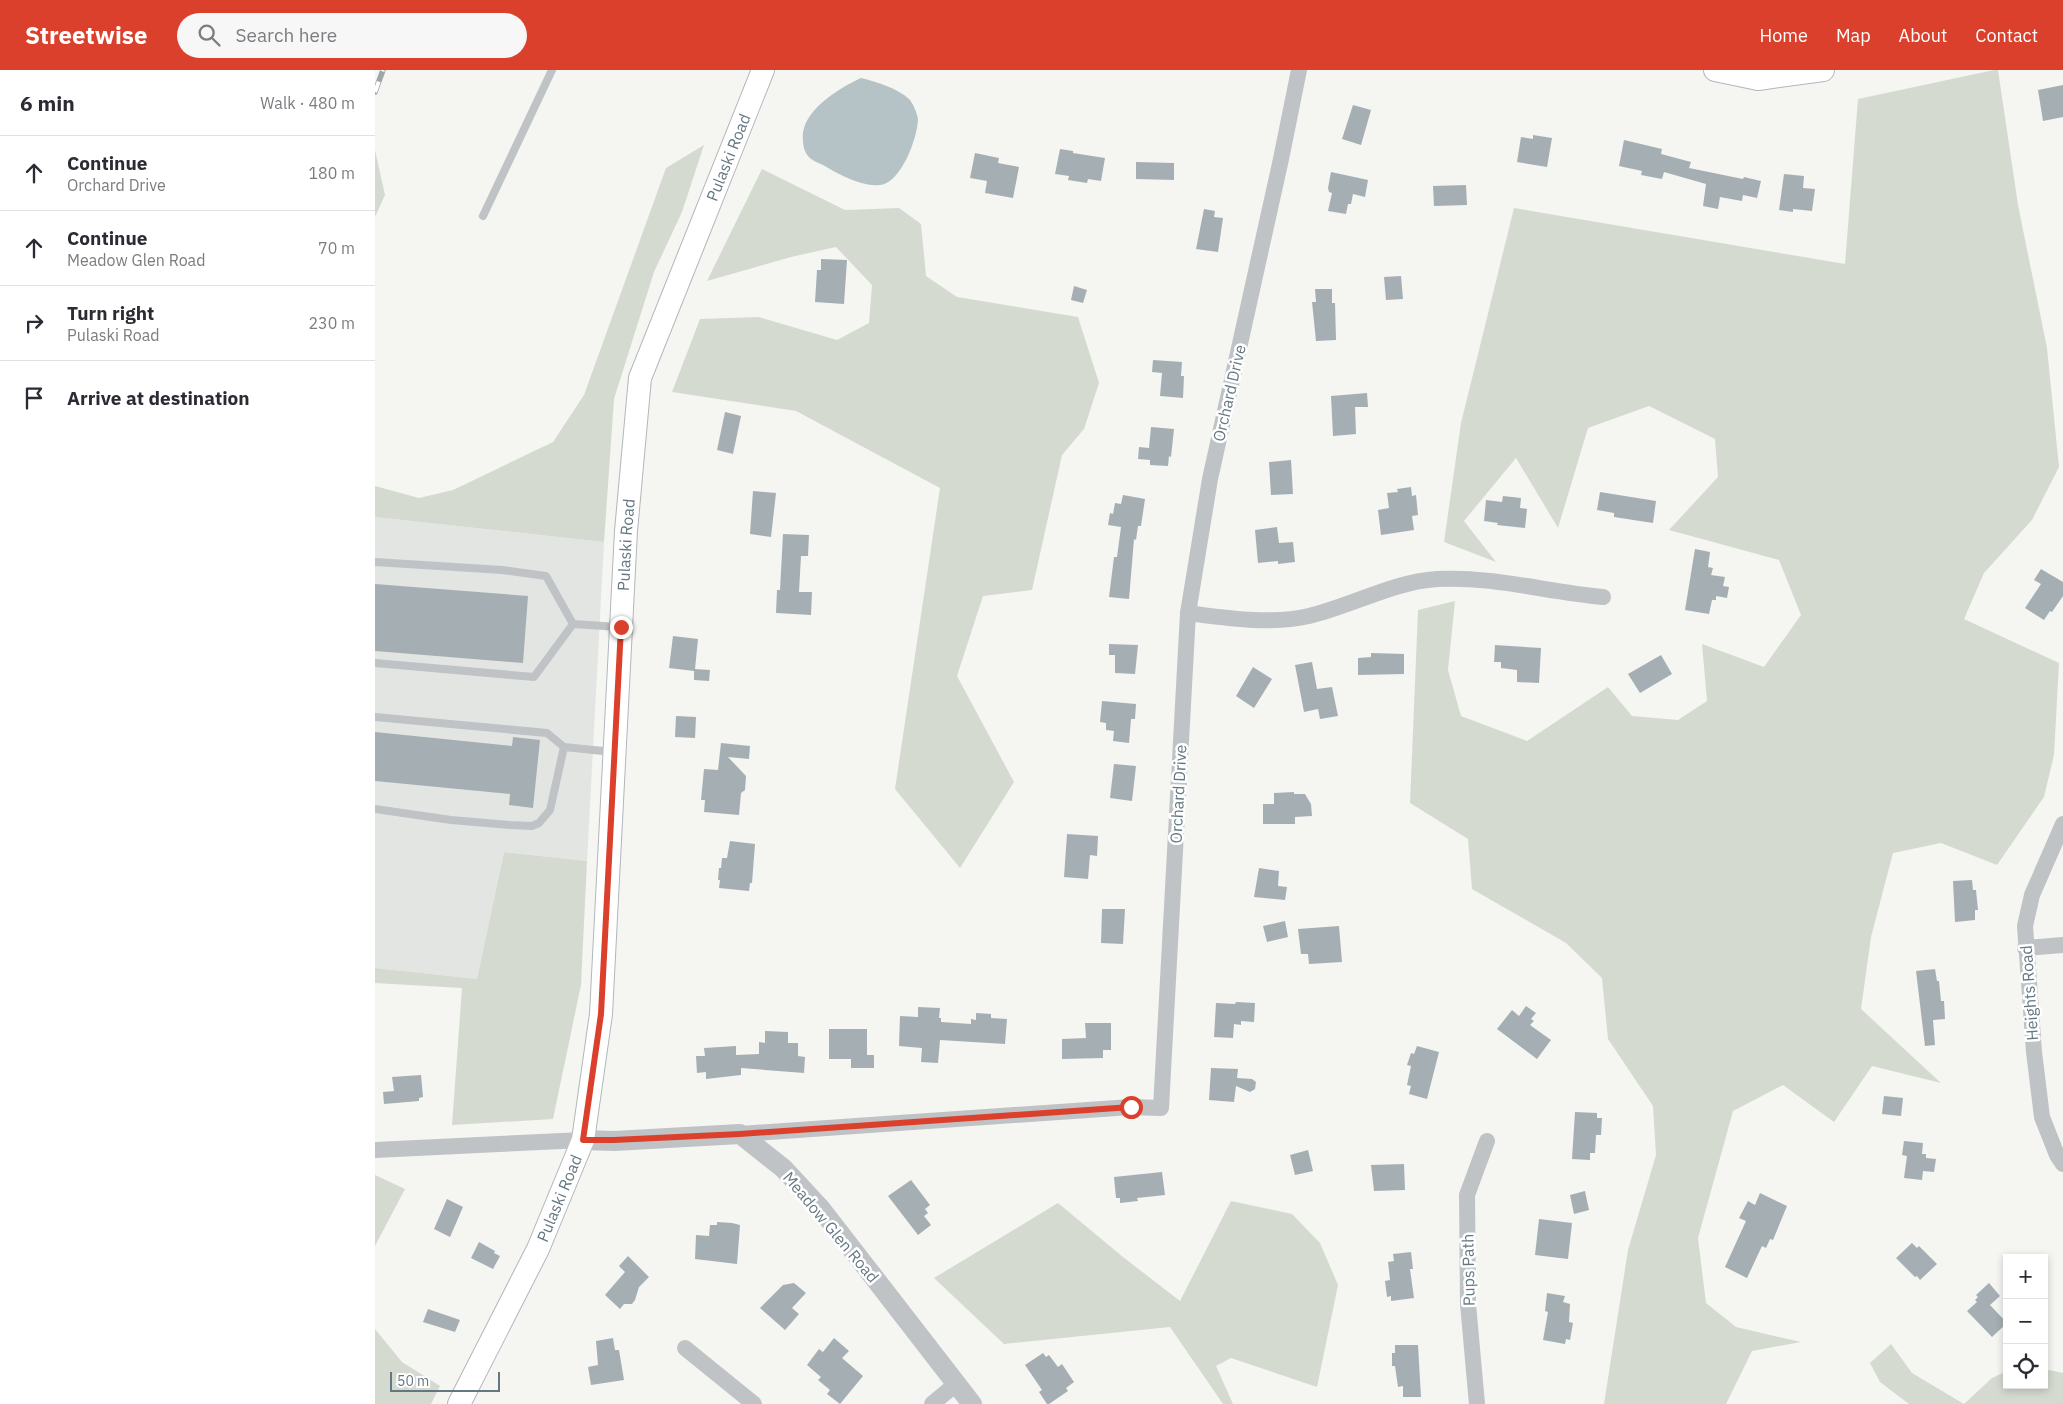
<!DOCTYPE html>
<html lang="en">
<head>
<meta charset="utf-8">
<style>
  body { margin:0; font-family:"IBM Plex Sans",sans-serif; background:#f7f7f7; color:#2b2b33 }
  .controls { position:absolute; right:15px; bottom:15px; display:grid; overflow:hidden; border-radius:0px; box-shadow:0 2px 8px #0003 }
  .controls button { width:45px; height:45px; display:grid; place-items:center; padding:0; border:0; border-bottom:1px solid #e1e1e2; background:#fff; color:#2b2b33; font:25px sans-serif }
  .scale { position:absolute; left:15px; bottom:12px; width:110px; box-sizing:border-box; padding-left:5px; border:2px solid #657882; border-top:0; font-size:14px; line-height:18px; white-space:nowrap; color:#657882; -webkit-text-stroke:4px #fff; paint-order:stroke }
  .stop { position:absolute; width:15px; height:15px; margin:-11px; border:4px solid #db402c; border-radius:50%; background:#fff }
  .stop.end { background:#db402c; border-color:#fff; box-shadow:0 1px 5px #0008 }
  .list { margin:0; padding:0; list-style:none }
  h2 { display:flex; justify-content:space-between; align-items:center; height:65px; margin:0; padding:0 20px; font-size:21px }
  h2 small { font-size:16px; font-weight:400; color:#7c7c81 }
  .list li { display:grid; grid-template-columns:32px 1fr auto; gap:15px; align-items:center; box-sizing:border-box; height:75px; padding:0 20px; border-top:1px solid #e1e1e2 }
  .list b { display:block; font-size:19px; white-space:nowrap }
  .list p { margin:0; font-size:16px; white-space:nowrap; color:#7c7c81 }
  .list em { font-size:16px; font-style:normal; color:#7c7c81 }
  .icon { flex:none; width:28px; height:28px; fill:none; stroke:currentColor; stroke-width:2; stroke-linecap:round; stroke-linejoin:round }
  .map { position:relative; flex:none; width:1688px; height:1334px; overflow:hidden }
  header { display:flex; align-items:center; gap:30px; box-sizing:border-box; height:70px; padding:0 25px; background:#db402c; color:#fff }
  header strong { font-size:24px }
  nav { display:flex; gap:28px; margin-inline-start:auto; font-size:18px }
  .search { width:350px; height:45px; background:#f7f7f7; display:flex; align-items:center; gap:12px; box-sizing:border-box; padding:0 18px; border-radius:28px; color:#7c7c81; font-size:19px }
  main { display:flex }
  aside { flex:1; background:#fff }
  .map>svg:first-child { display:block }
</style>
</head>
<body>
<header>
<strong>Streetwise</strong>
<div class="search"><svg class="icon" aria-label="search" viewBox="0 0 24 24"><circle cx="10" cy="10" r="6"/><path d="M15 15l6 6"/></svg>Search here</div>
<nav><a>Home</a><a>Map</a><a>About</a><a>Contact</a></nav>
</header>
<main>
<aside>
<h2>6 min<small>Walk · 480 m</small></h2>
<ul class="list">
<li><svg class="icon" aria-label="ahead" viewBox="0 0 24 24"><path d="M12 20V5M6 11l6-6 6 6"/></svg><div><b>Continue</b><p>Orchard Drive</p></div><em>180 m</em></li>
<li><svg class="icon" aria-label="ahead" viewBox="0 0 24 24"><path d="M12 20V5M6 11l6-6 6 6"/></svg><div><b>Continue</b><p>Meadow Glen Road</p></div><em>70 m</em></li>
<li><svg class="icon" aria-label="right" viewBox="0 0 24 24"><path d="M7 20v-9h11M14 6l5 5-5 5"/></svg><div><b>Turn right</b><p>Pulaski Road</p></div><em>230 m</em></li>
<li><svg class="icon" aria-label="arrive" viewBox="0 0 24 24"><path d="M6 21V4h12l-3 4 3 4H6"/></svg><div><b>Arrive at destination</b></div></li>
</ul>
</aside>
<div class="map">
<svg width="1688" height="1334" viewBox="0 0 1688 1334">
  <rect width="100%" height="100%" fill="#f5f5f2"/>
  <path fill="#e3e5e3" d="M0 447 229 472 212 791 129 782 102 909 0 898Z"/>
  <g fill="#d5dad1">
    <path d="M1619 0H1623L1643 135 1672 278 1684 397 1657 450 1609 503 1589 549 1684 593 1679 685 1669 727 1622 795 1566 773 1518 783 1496 867 1486 939 1566 1013 1497 996 1459 1052 1408 1015 1358 1041 1323 1168 1331 1233 1361 1257 1426 1272 1377 1281 1351 1334H1229L1253 1180 1281 1085 1278 1036 1233 969 1227 908 1191 873 1097 819 1093 769 1035 733 1043 540 1080 531 1073 600 1086 646 1152 671 1233 617 1257 646 1303 650 1332 631 1327 574 1389 597 1426 545 1404 490 1294 460 1343 407 1340 369 1274 336 1213 358 1183 458 1141 388 1089 451 1121 492 1069 472 1086 353 1139 138 1470 194 1483 29Z"/>
    <path d="M329 75 307 142 279 202 239 329 229 472 0 447V416L44 428 78 420 178 372 209 325 291 98Z"/>
    <path d="M0 80 10 125 0 147Z"/>
    <path d="M387 99 470 140 524 138 546 154 551 206 582 227 703 247 724 313 709 359 687 385 657 520 608 526 582 606 639 712 585 798 520 719 565 418 421 341 297 322 325 249 384 247 462 270 494 253 497 215 461 177 416 187 332 211Z"/>
    <path d="M129 782 212 791 206 915 178 1049 77 1055 87 918 0 913V898L102 909Z"/>
    <path d="M0 1105 30 1119 0 1176Z"/>
    <path d="M856 1131 917 1144 945 1173 963 1215 942 1317 856 1288 841 1296 858 1334H848L795 1257 629 1274 559 1208 683 1133 748 1187 805 1231Z"/>
    <path d="M0 1259 27 1292 65 1316 56 1334H0Z"/>
    <path d="M1516 1274 1537 1303 1589 1334 1617 1308 1632 1301V1315H1669V1299L1688 1303V1334H1534L1505 1312 1495 1293Z"/>
  </g>
  <path fill="#b5c3c6" d="M486 8C502 12 522 18 534 29 538 33 543 45 543 50 542 69 526 113 505 115 487 117 463 104 448 95 444 93 438 91 435 88 430 84 428 76 428 71 424 42 464 18 486 8Z"/>
  <g fill="#a5afb3">
    <path d="M1688 15V47L1668 51 1663 20Z"/>
    <path d="M978 35 996 40 986 75 967 69Z"/>
    <path d="M1158 65 1177 68 1172 97 1142 92 1146 67 1158 69Z"/>
    <path d="M1249 70 1287 79 1286 84 1316 92 1314 98 1368 109 1369 107 1386 111 1382 128 1368 125 1367 131 1345 127 1343 139 1328 136 1331 114 1289 102 1287 109 1266 105 1267 101 1244 96Z"/>
    <path d="M685 79 698 81V83L730 88 726 111 713 109 712 113 693 110 694 106 680 104Z"/>
    <path d="M600 83 624 88 623 93 644 97 638 128 610 123 612 111 595 108Z"/>
    <path d="M761 92 799 93V110L761 109Z"/>
    <path d="M956 102 993 110 990 127 978 124 976 134H973L971 144 953 141 957 123 954 122 953 118Z"/>
    <path d="M1409 104 1429 106 1428 118 1440 119 1437 141 1418 139V142L1404 140Z"/>
    <path d="M1091 115 1092 135 1059 136 1058 116Z"/>
    <path d="M829 139 840 141 839 147 848 148 843 182 821 179Z"/>
    <path d="M446 189 472 190 469 234 440 232 442 200H446Z"/>
    <path d="M1026 206 1028 229 1011 230 1009 207Z"/>
    <path d="M699 216 712 220 708 233 696 230Z"/>
    <path d="M940 219H957V233H960L961 270 941 271 937 232H941Z"/>
    <path d="M778 290 807 292 806 306H809L808 328 785 326 787 303 777 302Z"/>
    <path d="M992 323 993 337H980L981 364 958 366 956 326Z"/>
    <path d="M350 342 366 346 358 384 342 380Z"/>
    <path d="M776 357 799 359 796 387 794 386 793 396 775 395V390L763 389 764 377 774 378Z"/>
    <path d="M916 390 918 424 896 425 894 392Z"/>
    <path d="M1036 417 1037 426 1041 425 1043 445 1037 446 1039 460 1006 465 1003 440 1014 438 1012 423 1023 422 1022 419Z"/>
    <path d="M378 421 401 423 396 467 375 464Z"/>
    <path d="M1225 422 1281 431 1278 453 1239 447V443L1222 440Z"/>
    <path d="M748 425 770 429 766 456H763L761 470 759 469 754 529 734 527 739 487H742L746 457 733 455 735 443 738 444 740 433 746 434Z"/>
    <path d="M1128 426 1146 428 1145 438 1152 439 1150 458 1122 455 1123 453 1109 451 1111 430 1127 432Z"/>
    <path d="M902 457 904 473 918 472 920 492 903 494V491L883 493 880 460Z"/>
    <path d="M408 464 434 465 433 486H426L424 522H437L436 545 401 543 402 520H405Z"/>
    <path d="M1320 479 1335 482 1333 497 1338 498 1336 505 1350 507 1348 516 1354 517 1352 528 1341 526V530H1337L1334 544 1310 540Z"/>
    <path d="M1666 499 1688 512V526L1677 542 1675 541 1669 550 1650 538 1666 514 1659 510Z"/>
    <path d="M0 514 153 526 148 593 0 581Z"/>
    <path d="M298 566 323 569 320 599 335 600 334 611 319 610V601L294 598Z"/>
    <path d="M734 574 763 575 760 604 740 603V585H734Z"/>
    <path d="M1120 575 1166 578 1164 613 1142 612V600L1126 598V592H1119Z"/>
    <path d="M996 583 1029 584V604L983 605V588L996 587Z"/>
    <path d="M1286 585 1297 604 1265 623 1253 604Z"/>
    <path d="M937 592 942 619 957 617 963 646 945 649 943 639 929 642 920 595Z"/>
    <path d="M878 597 897 609 879 638 861 626Z"/>
    <path d="M727 631 761 634 760 649H756L754 673 738 671 739 661 731 660V653L725 652Z"/>
    <path d="M301 646 321 647 320 668 300 667Z"/>
    <path d="M0 662 137 676 138 667 165 670 158 738 134 735 135 724 0 711Z"/>
    <path d="M346 673 375 676 374 689 353 687 371 706 370 720 366 723 364 745 329 742 330 730H326L329 699 343 700Z"/>
    <path d="M739 694 761 696 757 731 735 728Z"/>
    <path d="M919 722V724H930L936 734 937 746 920 747V754H888V734H899V723Z"/>
    <path d="M692 764 723 766 722 786 715 785 713 809 689 807Z"/>
    <path d="M355 771 380 774 377 813H375L374 821 344 818 345 810H343L344 798H346L347 788H352Z"/>
    <path d="M884 798 904 801 903 816 912 817 910 830 879 827Z"/>
    <path d="M1597 810 1598 820H1601L1603 840H1600V850L1580 852 1578 811Z"/>
    <path d="M727 839H750L748 874 726 873Z"/>
    <path d="M910 851 913 867 892 872 888 856Z"/>
    <path d="M964 856 967 892 934 894 933 884H926L923 859Z"/>
    <path d="M1560 899 1562 911H1564L1566 931H1569L1570 949 1558 950 1560 975 1550 976 1541 901Z"/>
    <path d="M861 932 880 933 879 952 866 951V955L859 954 858 968 839 967 841 933 860 934Z"/>
    <path d="M1151 936 1161 943 1156 949 1159 951 1155 955 1176 970 1162 989 1122 959 1137 940 1144 946Z"/>
    <path d="M543 937 565 938 564 948H566V952L596 954V949L601 950V943L616 944V948L632 949 630 974 565 970 563 993 546 992 547 978 524 976 525 946 543 947Z"/>
    <path d="M710 953H736V980H728V988L687 989V969L711 968Z"/>
    <path d="M454 959H492V985H499V998H476V989H454Z"/>
    <path d="M390 961 413 962V973H423V986L430 987 429 1003 366 998V1005L331 1009V1002L322 1003 321 986H330L329 978 361 976V985L384 984V972L390 973Z"/>
    <path d="M1042 976 1064 982 1052 1029 1034 1024 1036 1016 1032 1015 1036 996 1032 995 1036 983 1039 984Z"/>
    <path d="M836 998 863 999 862 1008 877 1009 881 1012 880 1019 875 1022 861 1016 859 1032 834 1030Z"/>
    <path d="M46 1005 48 1027 44 1028V1031L9 1034 8 1022 19 1021 17 1007Z"/>
    <path d="M1509 1026 1528 1028 1526 1046 1507 1044Z"/>
    <path d="M1200 1042 1222 1043V1048H1227L1226 1065H1221L1220 1083H1215V1090L1197 1089Z"/>
    <path d="M1529 1071 1548 1073 1547 1084H1551V1088L1561 1089 1559 1102 1548 1101 1547 1110 1529 1108 1532 1086 1527 1085Z"/>
    <path d="M933 1080 938 1101 920 1105 915 1085Z"/>
    <path d="M1029 1094 1030 1120 999 1121 996 1095Z"/>
    <path d="M787 1102 790 1125 762 1128 763 1131 745 1133V1128H741L739 1107Z"/>
    <path d="M536 1110 555 1135 550 1139 553 1143 549 1146 556 1155 543 1165 513 1126Z"/>
    <path d="M1210 1121 1214 1140 1199 1144 1195 1125Z"/>
    <path d="M1385 1123 1412 1136 1398 1170 1395 1169 1391 1178 1387 1176 1372 1208 1350 1197 1371 1151 1364 1148 1373 1131 1380 1135Z"/>
    <path d="M72 1129 88 1137 75 1167 59 1159Z"/>
    <path d="M1164 1149 1197 1153 1193 1189 1160 1185Z"/>
    <path d="M342 1152 357 1153 365 1155 362 1194 320 1189 321 1165 334 1166 335 1155H342Z"/>
    <path d="M104 1172 120 1181 119 1183 125 1186 118 1199 96 1188Z"/>
    <path d="M1537 1173 1542 1178 1544 1176 1562 1194 1545 1210 1542 1206 1540 1207 1521 1188Z"/>
    <path d="M1036 1182 1038 1199H1035L1039 1228 1016 1231V1226L1012 1227 1010 1211 1015 1210 1013 1192 1019 1191 1018 1184Z"/>
    <path d="M253 1186 274 1207 264 1217 260 1230 257 1234H249L245 1239 230 1225 250 1202 244 1196Z"/>
    <path d="M419 1213 431 1223 417 1238 424 1244 410 1260 385 1238 408 1215Z"/>
    <path d="M1614 1213 1625 1226 1615 1235 1632 1253 1617 1267 1592 1241 1602 1232 1600 1230 1603 1227 1601 1225Z"/>
    <path d="M1172 1223 1190 1226 1188 1232 1195 1234 1194 1252 1198 1253 1195 1270 1191 1269 1190 1274 1168 1270 1173 1242 1170 1241Z"/>
    <path d="M53 1239 85 1250 80 1262 48 1252Z"/>
    <path d="M238 1268 240 1280H244L249 1310 216 1315 213 1297 223 1295 221 1271Z"/>
    <path d="M459 1268 474 1281 467 1288 488 1306 465 1334 452 1324 455 1320 443 1310 446 1307 432 1295 444 1279 448 1282Z"/>
    <path d="M1020 1275H1043L1046 1327H1028V1316L1023 1317 1020 1296H1017V1283H1020Z"/>
    <path d="M668 1283 671 1287 674 1285 683 1297 687 1294 699 1312 691 1318 693 1321 674 1334H672L664 1322 667 1320 650 1295Z"/>
  </g>
  <g fill="none" stroke-linecap="round" stroke-linejoin="round">
    <g stroke="#b1b7bb" stroke-width="24">
      <g id="secondary">
        <path d="M1340 0 1383 9 1448 0"/>
        <path id="s1" d="M84 1334 163 1179 208 1070 226 944 251 461 265 308 388 0"/>
      </g>
    </g>
    <g stroke="#bfc3c6" stroke-width="8">
      <path d="M108 146 177 0"/>
      <path d="M0 492 127 500 171 506 198 554 244 557"/>
      <path d="M0 593 159 607 198 554"/>
      <path d="M0 647 172 663 189 677 238 682"/>
      <path d="M0 739 76 750 135 755 157 756 164 753 175 740 189 677"/>
    </g>
    <g stroke="#bfc3c6" stroke-width="16">
      <path d="M813 543C852 548 895 555 934 546 977 536 1017 512 1062 509 1119 506 1171 522 1228 527"/>
      <path d="M1688 754 1657 825 1650 856 1659 982 1667 1047 1682 1085 1688 1094"/>
      <path d="M1650 878 1688 875"/>
      <path d="M365 1064 756 1037 786 1038 813 543 835 409 906 89 924 0"/>
      <path d="M0 1080 208 1070"/>
      <path d="M310 1278 379 1334"/>
      <path d="M557 1334 581 1314"/>
      <path d="M1102 1334 1093 1234 1092 1125 1112 1071"/>
    </g>
    <path stroke="#bfc3c6" stroke-width="20" d="M208 1070 239 1071 365 1064 408 1098 446 1139 597 1334"/>
    <use href="#secondary" stroke="#fff" stroke-width="22"/>
    <g stroke="#9ea6aa" stroke-width="5.5">
      <path id="rail" d="M0 22 8 0"/>
    </g>
    <use href="#rail" stroke="#fff" stroke-width="4" stroke-dasharray="11" stroke-linecap="butt"/>
  </g>
  <g fill="none" stroke-linecap="round" stroke-linejoin="round">
    <path stroke="#db402c" stroke-width="6" d="M246 557 226 944 208 1070H239L365 1064 756 1037"/>
  </g>
  <g text-anchor="middle" stroke-width="5" stroke-linejoin="round" paint-order="stroke">
    <g font-size="16" fill="#657882" stroke="#fff">
      <text dy="6" stroke="none"><textPath href="#s1" startOffset="1294">Pulaski Road</textPath></text>
      <text transform="translate(854 323) rotate(-77)" y="6">Orchard Drive</text>
      <text dy="6" stroke="none"><textPath href="#s1" startOffset="889">Pulaski Road</textPath></text>
      <text transform="translate(803 724) rotate(-87)" y="6">Orchard Drive</text>
      <text transform="translate(1654 923) rotate(-94)" y="6">Heights Road</text>
      <text dy="6" stroke="none"><textPath href="#s1" startOffset="229">Pulaski Road</textPath></text>
      <text transform="translate(456 1157) rotate(50)" y="6">Meadow Glen Road</text>
      <text transform="translate(1093 1200) rotate(-91)" y="6">Pups Path</text>
    </g>
  </g>
</svg>
<div class="controls">
<button>+</button>
<button>−</button>
<button><svg class="icon" aria-label="locate" viewBox="0 0 24 24"><circle cx="12" cy="12" r="6"/><path d="M12 2v4M12 18v4M2 12h4M18 12h4"/></svg></button>
</div>
<div class="scale">50 m</div>
<div class="stop" style="left:756px;top:1037px"></div>
<div class="stop end" style="left:246px;top:557px"></div>
</div>
</main>
</body>
</html>
